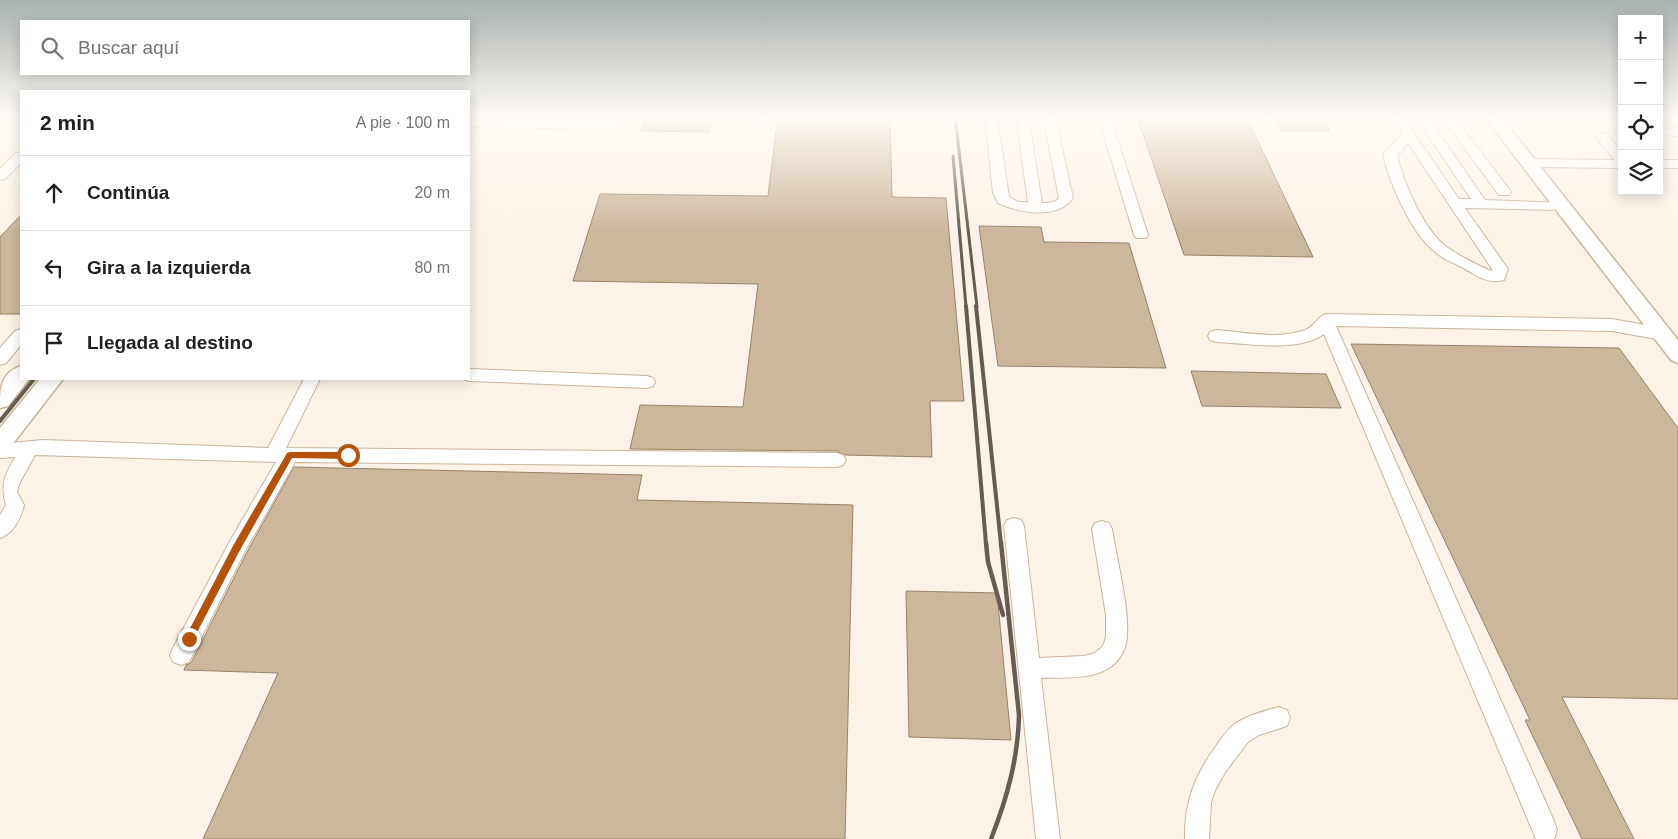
<!DOCTYPE html>
<html lang="es">
<head>
<meta charset="utf-8">
<style>
  body { margin:0; font-family:Helvetica,sans-serif; background:#f2f2f2; color:#202124 }
  .controls { position:absolute; right:15px; top:15px; display:grid; overflow:hidden; border-radius:0px; box-shadow:0 2px 12px #0003 }
  .controls button { width:45px; height:45px; display:grid; place-items:center; padding:0; border:0; border-bottom:1px solid #e0e0e0; background:#fff; color:#202124; font:25px sans-serif }
  .stop { position:absolute; width:15px; height:15px; margin:-11px; border:4px solid #b45309; border-radius:50%; background:#fff }
  .stop.end { background:#b45309; border-color:#fff; box-shadow:0 1px 5px #0008 }
  .list { margin:0; padding:0; list-style:none }
  h2 { display:flex; justify-content:space-between; align-items:center; height:65px; margin:0; padding:0 20px; font-size:21px }
  h2 small { font-size:16px; font-weight:400; color:#757577 }
  .list li { display:grid; grid-template-columns:32px 1fr auto; gap:15px; align-items:center; box-sizing:border-box; height:75px; padding:0 20px; border-top:1px solid #e0e0e0 }
  .list b { display:block; font-size:19px; white-space:nowrap }
  .list em { font-size:16px; font-style:normal; color:#757577 }
  .icon { flex:none; width:28px; height:28px; fill:none; stroke:currentColor; stroke-width:2; stroke-linecap:round; stroke-linejoin:round }
  .map { position:relative; flex:none; width:1678px; height:839px; overflow:hidden }
  .search { position:absolute; background:#fff; box-shadow:0 2px 12px #0003; left:20px; top:20px; width:450px; height:55px; display:flex; align-items:center; gap:12px; box-sizing:border-box; padding:0 18px; border-radius:0px; color:#757577; font-size:19px }
  .panel { position:absolute; background:#fff; box-shadow:0 2px 12px #0003; left:20px; top:90px; width:450px; height:290px; border-radius:0px }
  .map>svg:first-child { display:block }
</style>
</head>
<body>
<div class="map">
<svg width="1678" height="839" viewBox="0 0 1678 839">
  <rect width="100%" height="100%" fill="#fcf3e8"/>
  <g fill="#ccb79b" stroke="#968268">
    <path d="M645 116H712L709 132 641 131Z"/>
    <path d="M778 116H890L892 197 946 198 964 401H930L932 457 845 455 837 451 630 449 640 405 743 407 758 284 573 281 600 194 768 196Z"/>
    <path d="M1137 116H1246L1313 257 1184 255Z"/>
    <path d="M1273 116H1321L1330 131H1281Z"/>
    <path d="M21 215V314H0V237Z"/>
    <path d="M979 226 1041 227 1044 242 1129 243 1166 368 998 366Z"/>
    <path d="M1351 344 1619 348 1678 428V699L1562 697 1634 839H1582L1525 720H1530Z"/>
    <path d="M1191 371 1326 374 1341 408 1202 406Z"/>
    <path d="M294 467 642 475 637 500 853 505 845 839H203L278 673 184 670 186 665 191 663 246 554Z"/>
    <path d="M906 591 997 593 1011 740 909 737Z"/>
  </g>
  <g fill="none" stroke-linecap="round" stroke-linejoin="round">
    <g stroke="#c9b599" stroke-width="2">
      <g id="minor">
        <path d="M985 116H997L1009 197 1018 202H1028L1016 116H1028L1042 203C1049 203 1054 203 1059 198L1043 116H1055L1073 198C1058 220 1019 213 998 203L993 193Z"/>
        <path d="M1098 116H1110L1148 235 1146 238H1136L1134 235Z"/>
        <path d="M1390 116H1402L1459 199H1471L1415 116H1427L1485 200 1566 203 1568 206 1566 209 1561 210 1465 208 1508 269 1504 280C1489 284 1478 277 1465 269 1455 263 1444 260 1435 252 1411 233 1390 184 1383 155L1402 134ZM1408 143 1492 269V271C1480 267 1454 253 1444 245 1422 226 1404 183 1397 156Z"/>
        <path d="M1441 116H1453L1509 189 1511 192 1509 195H1499Z"/>
        <path d="M469 119 619 121 625 125 619 129 469 127Z"/>
        <path d="M1678 128V136L1659 135V129Z"/>
        <path d="M1602 133 1607 134 1622 152V168L1529 167 1522 163 1529 159 1615 160 1596 137Z"/>
        <path d="M21 152V163L5 179 0 180V169L16 153Z"/>
        <rect x="1659" y="160" width="19" height="8"/>
        <path d="M1326 314 1612 319 1662 328 1668 330 1670 334 1668 338 1662 340 1612 331 1336 326 1554 821 1557 830 1554 839H1536L1324 334C1298 353 1246 343 1216 342L1210 340 1208 336 1210 332 1216 330C1244 332 1278 340 1305 330 1314 327 1317 317 1326 314Z"/>
        <path d="M21 329V345L6 363 0 365V348L15 331Z"/>
        <path d="M469 369 647 376 653 378 655 382 653 386 647 388 469 381 463 379H469Z"/>
        <path d="M304 379H320L286 448 837 453 843 455 846 460 843 465 837 467 295 462 244 553 189 662 181 665 173 662 170 655 173 648 230 541 276 462 35 455 19 484 17 492 24 505C21 518 13 534 0 538V515L6 505C0 484 5 475 15 457L0 458V444L43 440 268 448Z"/>
        <path d="M1014 518 1021 520 1024 526 1039 658 1084 656 1095 653 1103 646 1106 637V615L1092 529 1095 523 1102 521 1109 523 1112 529C1117 560 1129 606 1127 635 1127 648 1120 661 1109 668 1090 680 1063 677 1041 678L1060 839H1036L1004 526 1007 520Z"/>
        <path d="M1279 707 1287 710 1290 718 1287 726 1259 735 1248 742 1226 771 1215 790 1211 803 1209 839H1185C1184 803 1195 775 1216 746 1222 738 1227 729 1236 723 1249 715 1264 711 1279 707Z"/>
      </g>
    </g>
    <g stroke="#c9b599" stroke-width="3">
      <g id="major">
        <path d="M1484 116H1500L1678 340V363L1671 360Z"/>
        <path d="M21 366V379H29L8 406 0 408C0 389 0 373 21 366Z"/>
        <path d="M40 379H63L8 450 0 453V428Z"/>
      </g>
    </g>
    <use href="#minor" fill="#fff" fill-rule="evenodd"/>
    <use href="#major" fill="#fff" fill-rule="evenodd"/>
    <g stroke="#655d53" stroke-width="3">
      <path d="M955 116 977 307"/>
      <path d="M953 156 966 307"/>
    </g>
    <g stroke="#655d53" stroke-width="4">
      <path d="M966 306 986 544"/>
      <path d="M976 306 1001 544"/>
      <path d="M0 421 34 379"/>
    </g>
    <g stroke="#655d53" stroke-width="4.5">
      <path d="M986 543 988 562 1003 615"/>
      <path d="M991 839C1007 798 1018 759 1019 715L1001 543"/>
    </g>
  </g>
  <linearGradient id="sky" x2="0" y2="1"><stop stop-color="#a9b2ad"/><stop offset="0.5" stop-color="#fefaf5"/><stop offset="1" stop-color="#fefaf5" stop-opacity="0"/></linearGradient>
  <rect width="1678" height="233" fill="url(#sky)"/>
  <path fill="#b45309" d="M290 452H348L353 455 348 459 292 458 240 550 192 642H186V636L234 544 287 453Z"/>
</svg>
<div class="controls">
<button>+</button>
<button>−</button>
<button><svg class="icon" aria-label="locate" viewBox="0 0 24 24"><circle cx="12" cy="12" r="6"/><path d="M12 2v4M12 18v4M2 12h4M18 12h4"/></svg></button>
<button><svg class="icon" aria-label="layers" viewBox="0 0 24 24"><path d="M12 4l9 5-9 5-9-5zM3 14l9 5 9-5"/></svg></button>
</div>
<div class="stop" style="left:348px;top:455px"></div>
<div class="stop end" style="left:189px;top:639px"></div>
<div class="search"><svg class="icon" aria-label="search" viewBox="0 0 24 24"><circle cx="10" cy="10" r="6"/><path d="M15 15l6 6"/></svg>Buscar aquí</div>
<section class="panel">
<h2>2 min<small>A pie · 100 m</small></h2>
<ul class="list">
<li><svg class="icon" aria-label="ahead" viewBox="0 0 24 24"><path d="M12 20V5M6 11l6-6 6 6"/></svg><div><b>Continúa</b></div><em>20 m</em></li>
<li><svg class="icon" aria-label="left" viewBox="0 0 24 24"><path d="M17 20v-9H6M10 6l-5 5 5 5"/></svg><div><b>Gira a la izquierda</b></div><em>80 m</em></li>
<li><svg class="icon" aria-label="arrive" viewBox="0 0 24 24"><path d="M6 21V4h12l-3 4 3 4H6"/></svg><div><b>Llegada al destino</b></div></li>
</ul>
</section>
</div>
</body>
</html>
